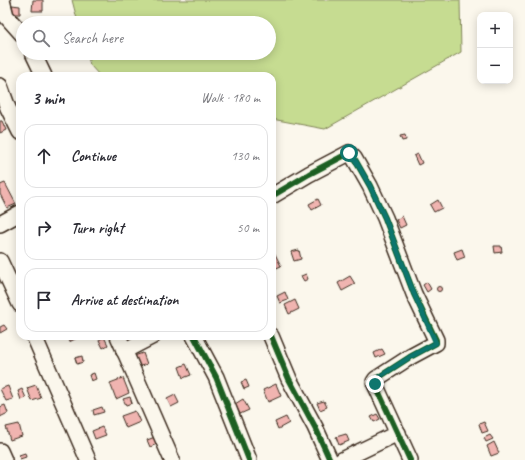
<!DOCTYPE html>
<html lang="en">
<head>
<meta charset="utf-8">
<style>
  body { margin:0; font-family:Caveat,sans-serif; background:#f7f7f7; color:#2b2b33 }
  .controls { position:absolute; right:12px; top:12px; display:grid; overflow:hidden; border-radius:8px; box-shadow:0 2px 10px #0003 }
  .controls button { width:36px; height:36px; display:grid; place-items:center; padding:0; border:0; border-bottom:1px solid #e1e1e2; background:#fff; color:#2b2b33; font:20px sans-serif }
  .stop { position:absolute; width:12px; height:12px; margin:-9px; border:3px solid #0f766e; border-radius:50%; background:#fff }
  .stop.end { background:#0f766e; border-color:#fff; box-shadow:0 1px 4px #0008 }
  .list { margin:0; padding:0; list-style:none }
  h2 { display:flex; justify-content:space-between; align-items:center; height:52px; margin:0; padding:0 16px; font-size:17px }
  h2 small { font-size:13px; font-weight:400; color:#7c7c81 }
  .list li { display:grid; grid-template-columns:26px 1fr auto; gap:12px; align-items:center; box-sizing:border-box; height:64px; margin:0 8px 8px; padding:0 8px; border:1px solid #e1e1e2; border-radius:12px }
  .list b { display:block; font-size:15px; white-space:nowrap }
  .list em { font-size:13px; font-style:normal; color:#7c7c81 }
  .icon { flex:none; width:22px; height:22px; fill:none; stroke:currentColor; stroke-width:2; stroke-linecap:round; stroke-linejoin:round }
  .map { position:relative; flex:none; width:525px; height:460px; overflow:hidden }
  .search { position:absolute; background:#fff; box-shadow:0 2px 10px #0003; left:16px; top:16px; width:260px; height:44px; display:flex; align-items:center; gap:10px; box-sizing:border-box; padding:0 14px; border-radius:22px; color:#7c7c81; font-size:15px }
  .panel { position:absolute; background:#fff; box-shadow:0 2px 10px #0003; left:16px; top:72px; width:260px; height:268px; border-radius:12px }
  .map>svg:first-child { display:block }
</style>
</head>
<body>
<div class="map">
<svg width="525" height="460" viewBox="0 0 525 460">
  <rect width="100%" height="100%" fill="#fbf7ec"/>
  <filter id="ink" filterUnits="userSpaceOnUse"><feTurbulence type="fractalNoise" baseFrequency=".025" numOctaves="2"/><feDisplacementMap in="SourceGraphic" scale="8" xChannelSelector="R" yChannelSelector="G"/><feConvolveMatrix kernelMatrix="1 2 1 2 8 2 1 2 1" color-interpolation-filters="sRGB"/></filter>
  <g filter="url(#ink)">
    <path fill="#c6dc91" stroke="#808358" d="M72 0H460L461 52 325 129 272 119V76H100L90 65 87 53H269V23H78Z"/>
    <g fill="#f0b4b0" stroke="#3b2a1e">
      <path d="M33 0H43V11H32Z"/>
      <path d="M12 5 20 6V14H13Z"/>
      <path d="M0 121H2L6 130 0 133Z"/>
      <path d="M405 135 406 140 402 141 400 136Z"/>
      <path d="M418 154 422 163 418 165 414 156Z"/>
      <path d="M5 183 16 204 7 208 0 194V185Z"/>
      <path d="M318 199 321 205 312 210 309 204Z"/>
      <path d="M438 200 442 208 434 212 430 205Z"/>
      <path d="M402 216 406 225 400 228 396 220Z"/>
      <path d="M494 246H501L502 252 495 253Z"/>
      <path d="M462 249 465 257 457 260 454 252Z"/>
      <path d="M299 250 301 259 294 261 291 252Z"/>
      <path d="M272 252H274L281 266 272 270Z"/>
      <path d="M306 274 308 279 304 281 301 276Z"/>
      <path d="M350 276 355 284 342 291 338 283Z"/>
      <path d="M427 282 431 289 427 292 423 285Z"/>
      <circle cx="439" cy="289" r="2.5"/>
      <path d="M285 292 288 300 280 303 277 296Z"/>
      <path d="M295 300 299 309 289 314 285 305Z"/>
      <path d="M4 325 7 329 0 333V327Z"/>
      <path d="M66 336H77V338L69 342Z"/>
      <path d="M104 337 108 345 103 348 99 340Z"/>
      <path d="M382 349 385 354 376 358 374 353Z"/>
      <path d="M143 353 147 364 138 367 134 356Z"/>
      <path d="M82 356 83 362 77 364 75 358Z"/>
      <path d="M186 364 191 375 183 378 179 367Z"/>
      <path d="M94 373 96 379 91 381 89 375Z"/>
      <path d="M123 378 129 393 116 399 110 383Z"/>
      <path d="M246 380 249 387 244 389 241 382Z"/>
      <path d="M276 384 281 396 268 402 263 390Z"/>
      <path d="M36 385 41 398 32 401 27 388Z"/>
      <path d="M8 386 13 399 6 401 0 389Z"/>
      <path d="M22 389 26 398 21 400 18 391Z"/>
      <path d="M175 395 179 403 171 407 167 399Z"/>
      <path d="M130 397 132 403 126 405 123 399Z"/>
      <path d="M243 399 249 410 240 414 235 404Z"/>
      <path d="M324 401 327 407 320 410 317 403Z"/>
      <path d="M5 405 8 413 0 417V407Z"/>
      <path d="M102 407 104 412 94 415 93 410Z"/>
      <path d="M135 411 140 422 126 428 121 416Z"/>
      <path d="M377 414 380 419 374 422 371 417Z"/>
      <path d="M286 417 289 423 278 429 275 422Z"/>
      <path d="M484 422 488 431 482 433 479 424Z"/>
      <path d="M19 424 22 436 10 440 6 427Z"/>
      <path d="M102 427 106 435 95 439 92 431Z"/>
      <path d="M346 434 349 441 339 445 336 437Z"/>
      <path d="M490 435 493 439 486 442 484 438Z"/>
      <path d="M155 437 157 444 150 447 147 440Z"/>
      <path d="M494 442 499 453 491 456 487 446Z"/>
      <path d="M25 453 26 457 20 459 19 455Z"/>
    </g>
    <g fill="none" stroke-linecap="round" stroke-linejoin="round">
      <g stroke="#3b2a1e" stroke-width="18">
        <g id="minor">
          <path d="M2 0 6 16 23 35"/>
          <path d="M33 53 44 76"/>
          <path d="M0 86 8 108 20 132"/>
          <path d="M272 196 309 174 349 153 354 158 370 186 385 218 414 294 436 340V343L410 357 376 379 374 382 410 460"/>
          <path d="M0 224 20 213"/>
          <path d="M0 261 20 304"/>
          <path d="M34 336 88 460"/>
          <path d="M118 336 172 460"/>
          <path d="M194 336 216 377 249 460"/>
          <path d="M271 336 289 379 315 427 330 460"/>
          <path d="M124 351 153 336"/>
          <path d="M0 451 4 460"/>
          <path d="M342 460 398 433"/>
        </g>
      </g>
      <use href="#minor" stroke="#fbf7ec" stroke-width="15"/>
      <g stroke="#fbf7ec" stroke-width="8">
        <g id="cycleway">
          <path d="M272 196 309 174 349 153 354 158 370 186 385 218 414 294 436 340V343L410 357 376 379 374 382 410 460"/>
          <path d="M194 336 216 377 249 460"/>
          <path d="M271 336 289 379 315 427 330 460"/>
        </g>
      </g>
      <use href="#cycleway" stroke="#1b5e20" stroke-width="6"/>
    </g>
  </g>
  <g fill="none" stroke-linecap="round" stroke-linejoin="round" filter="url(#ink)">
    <path stroke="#0f766e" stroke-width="5" d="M349 153 354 158 370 186 385 218 414 294 436 343 410 357 376 379 375 384"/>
  </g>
</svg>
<div class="controls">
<button>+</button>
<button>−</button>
</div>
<div class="stop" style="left:349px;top:153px"></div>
<div class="stop end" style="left:375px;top:384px"></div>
<div class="search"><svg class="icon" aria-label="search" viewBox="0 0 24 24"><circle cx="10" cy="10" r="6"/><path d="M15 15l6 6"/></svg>Search here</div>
<section class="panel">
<h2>3 min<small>Walk · 180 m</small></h2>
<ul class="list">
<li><svg class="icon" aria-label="ahead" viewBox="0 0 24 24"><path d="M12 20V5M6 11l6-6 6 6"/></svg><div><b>Continue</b></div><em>130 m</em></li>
<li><svg class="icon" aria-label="right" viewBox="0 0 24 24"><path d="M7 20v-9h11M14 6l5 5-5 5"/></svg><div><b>Turn right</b></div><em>50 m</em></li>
<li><svg class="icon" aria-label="arrive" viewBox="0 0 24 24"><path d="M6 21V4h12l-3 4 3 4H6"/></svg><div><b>Arrive at destination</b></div></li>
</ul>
</section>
</div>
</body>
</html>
